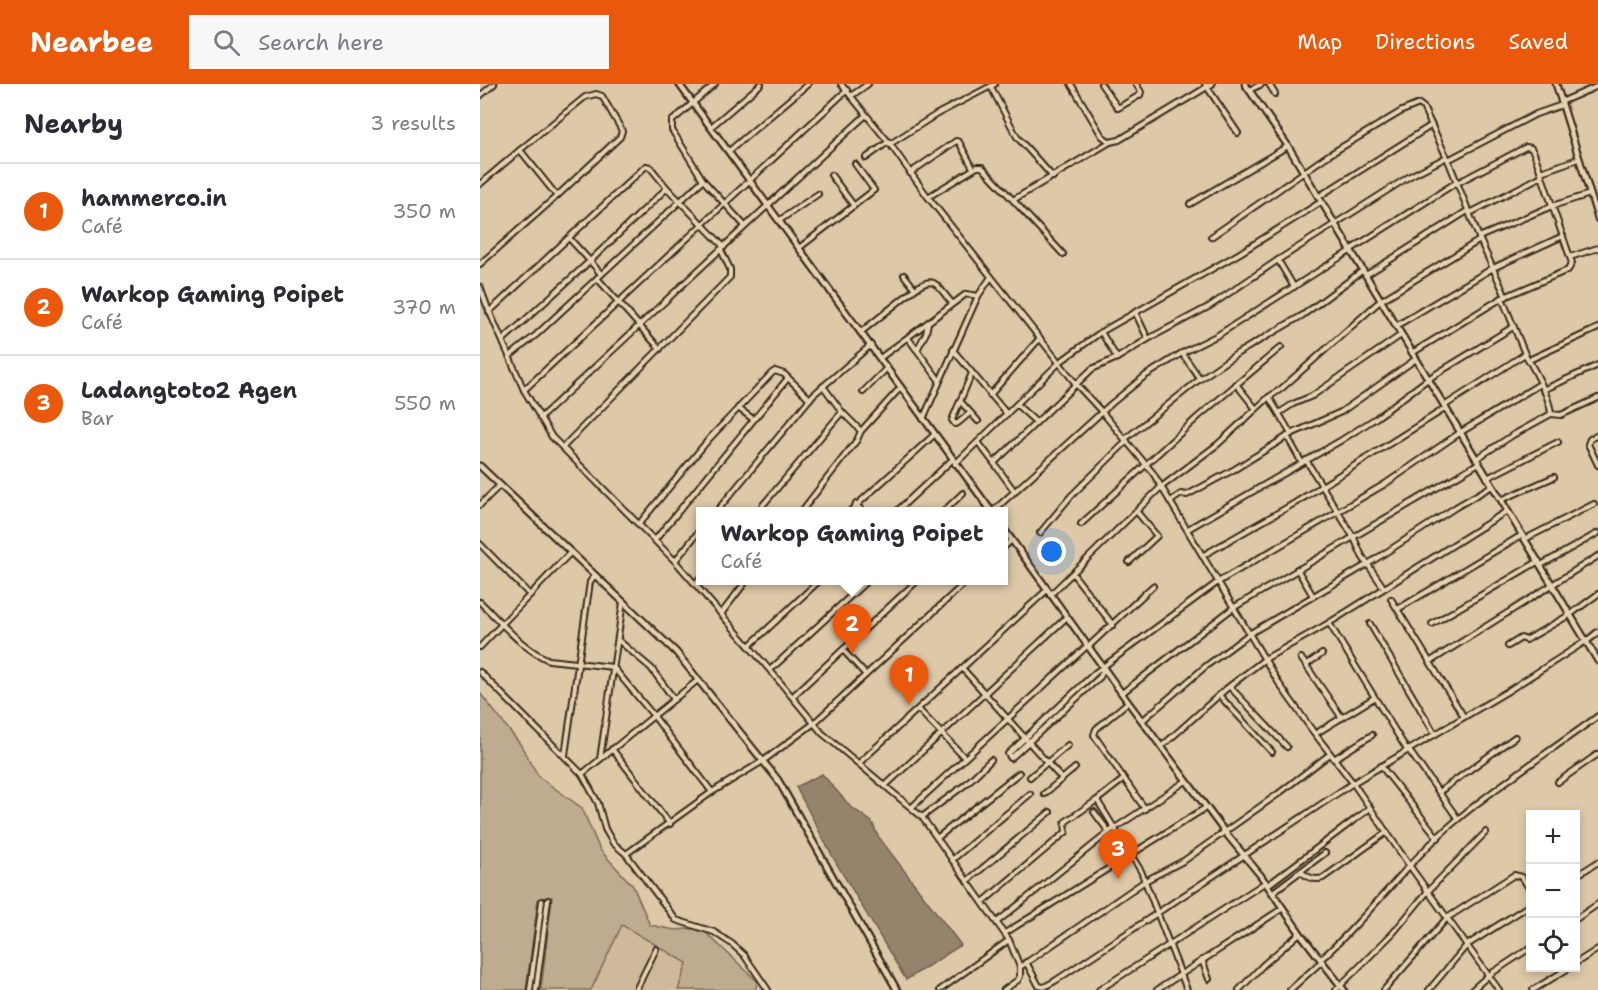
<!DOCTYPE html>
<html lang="en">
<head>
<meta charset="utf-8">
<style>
  body { margin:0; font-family:"Shantell Sans",sans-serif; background:#f7f7f7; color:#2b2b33 }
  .controls { position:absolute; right:18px; bottom:18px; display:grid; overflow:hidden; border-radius:0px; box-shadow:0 3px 9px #0003 }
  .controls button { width:54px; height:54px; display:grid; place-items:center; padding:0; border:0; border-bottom:2px solid #e1e1e2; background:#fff; color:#2b2b33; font:30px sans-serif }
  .you { position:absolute; left:572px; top:468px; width:21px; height:21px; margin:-15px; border:4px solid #fff; border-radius:50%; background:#1a73e8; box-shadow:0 0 0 9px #1a73e833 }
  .badge { display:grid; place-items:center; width:39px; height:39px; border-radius:50%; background:#ea580c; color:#fff; font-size:20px; font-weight:700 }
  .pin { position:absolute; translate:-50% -50px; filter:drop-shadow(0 2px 3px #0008) }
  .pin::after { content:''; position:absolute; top:32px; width:21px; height:18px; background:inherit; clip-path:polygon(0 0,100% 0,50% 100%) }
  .popup { position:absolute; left:216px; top:423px; width:312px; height:78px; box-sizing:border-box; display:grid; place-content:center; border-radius:0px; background:#fff; filter:drop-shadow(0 2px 4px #0005); font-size:20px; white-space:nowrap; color:#7c7c81 }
  .popup b { font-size:22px; color:#2b2b33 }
  .popup::after { content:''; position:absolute; left:50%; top:100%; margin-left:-12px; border:12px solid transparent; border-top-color:#fff }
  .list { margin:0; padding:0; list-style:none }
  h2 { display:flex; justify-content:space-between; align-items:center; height:78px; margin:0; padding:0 24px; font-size:26px }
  h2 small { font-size:20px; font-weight:400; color:#7c7c81 }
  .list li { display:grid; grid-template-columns:39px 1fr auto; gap:18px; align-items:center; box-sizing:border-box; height:96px; padding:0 24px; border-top:2px solid #e1e1e2 }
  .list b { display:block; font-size:22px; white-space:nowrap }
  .list p { margin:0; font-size:20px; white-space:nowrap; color:#7c7c81 }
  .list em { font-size:20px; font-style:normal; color:#7c7c81 }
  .icon { flex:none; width:33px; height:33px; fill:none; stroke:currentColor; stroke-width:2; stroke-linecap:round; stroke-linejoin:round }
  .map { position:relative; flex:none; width:1118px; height:906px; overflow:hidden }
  header { display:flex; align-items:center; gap:36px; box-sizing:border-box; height:84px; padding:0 30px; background:#ea580c; color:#fff }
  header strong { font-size:28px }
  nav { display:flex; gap:33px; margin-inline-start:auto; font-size:21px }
  .search { width:420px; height:54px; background:#f7f7f7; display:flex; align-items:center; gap:15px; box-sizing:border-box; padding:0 21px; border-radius:0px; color:#7c7c81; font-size:22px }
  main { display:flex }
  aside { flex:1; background:#fff }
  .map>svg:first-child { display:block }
</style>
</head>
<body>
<header>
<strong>Nearbee</strong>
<div class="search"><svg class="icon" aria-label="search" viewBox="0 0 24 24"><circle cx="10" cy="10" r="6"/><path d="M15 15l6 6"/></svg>Search here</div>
<nav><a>Map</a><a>Directions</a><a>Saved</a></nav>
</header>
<main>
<aside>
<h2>Nearby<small>3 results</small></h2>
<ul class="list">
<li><span class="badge">1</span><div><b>hammerco.in</b><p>Café</p></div><em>350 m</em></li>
<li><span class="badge">2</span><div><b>Warkop Gaming Poipet</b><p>Café</p></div><em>370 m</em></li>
<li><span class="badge">3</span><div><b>Ladangtoto2 Agen</b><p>Bar</p></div><em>550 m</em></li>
</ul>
</aside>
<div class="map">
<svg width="1118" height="906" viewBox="0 0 1118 906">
  <rect width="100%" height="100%" fill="#ddc8a8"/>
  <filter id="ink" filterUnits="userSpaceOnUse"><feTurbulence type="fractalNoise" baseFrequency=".0167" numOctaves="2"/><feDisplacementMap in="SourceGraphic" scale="12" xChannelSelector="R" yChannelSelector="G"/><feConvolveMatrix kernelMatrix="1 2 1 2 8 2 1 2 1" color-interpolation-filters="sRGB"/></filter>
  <g filter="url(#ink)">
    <path fill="#ceb99b" d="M142 840 212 876 198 906H111Z"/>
    <path fill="#bfab8f" stroke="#7d6a56" stroke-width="1.5" d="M0 609 40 660 59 693 102 724 120 766 153 802 170 841 195 846 221 844 278 898 275 906H198L207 879 142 841 111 906H61L72 813 58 816 46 906H0Z"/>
    <path fill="#96836c" stroke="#725f4d" stroke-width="1.5" d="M342 690 370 722 392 738 398 752 410 768 481 861 426 896 355 777 316 703Z"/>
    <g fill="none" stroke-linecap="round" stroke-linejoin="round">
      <g stroke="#3b2a1e" stroke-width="8">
        <g id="minor">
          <path d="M235 0 192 37V46L223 96 265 142"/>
          <path d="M361 0 410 60 448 113 596 300 622 328 673 389 800 601 832 646 873 699 929 781 1019 906"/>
          <path d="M591 0 622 52 630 58 639 56 732 0"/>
          <path d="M621 0 638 24 660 11 661 8 656 0"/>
          <path d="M725 0 758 49"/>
          <path d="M789 0 795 10"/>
          <path d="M511 3 537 53 573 93"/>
          <path d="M769 6 782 0"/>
          <path d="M0 12 14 0"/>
          <path d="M371 12 388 0"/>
          <path d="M1081 18 1118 2"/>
          <path d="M231 43 281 0"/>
          <path d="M410 60 457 30 515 0"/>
          <path d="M40 66 105 13 116 10 122 12 140 43 142 47 140 53 77 112"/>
          <path d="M249 67 328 0"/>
          <path d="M386 74 408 58"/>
          <path d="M968 76 1056 30 1082 21"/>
          <path d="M1061 88 1098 75"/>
          <path d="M430 89 476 57 479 58 493 84"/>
          <path d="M351 91 374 122"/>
          <path d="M0 100 40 66 77 112 0 180"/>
          <path d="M448 113 497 83H502L533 116 630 58"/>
          <path d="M838 113 952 41"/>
          <path d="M533 116 583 170"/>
          <path d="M710 120 808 62"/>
          <path d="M990 129 1062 92"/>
          <path d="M300 136 338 110"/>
          <path d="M731 153 847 72 922 27 939 20 943 23 968 76 1000 156 1026 213"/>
          <path d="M999 153 1072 122 1110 110"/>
          <path d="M89 154 110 177 187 104"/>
          <path d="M319 164 394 106 375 80"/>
          <path d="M870 166 977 98"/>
          <path d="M1090 173 1118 164"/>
          <path d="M798 176 814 203"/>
          <path d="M886 191 989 126"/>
          <path d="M117 194 180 265"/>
          <path d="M0 203 7 222 44 306 72 353 195 477 294 591 342 649 442 733 529 856 540 883V892L538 896 524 906"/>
          <path d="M435 205C456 189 458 204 472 219"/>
          <path d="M9 228 166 82 170 83 187 104 244 163"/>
          <path d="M655 228 668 255 730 222 798 176 930 92 967 73"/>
          <path d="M448 239 446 249 437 266 459 296"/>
          <path d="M916 242 1013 184 1083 152"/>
          <path d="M381 248 435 205 424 191"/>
          <path d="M621 248 637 274 668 255"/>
          <path d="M428 254 436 265"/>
          <path d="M23 256 110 177 121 190"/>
          <path d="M473 266 527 330"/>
          <path d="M702 269 720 295"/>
          <path d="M932 269 1022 214 1088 186 1092 179 1054 69 1051 64 1046 63 977 99"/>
          <path d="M30 272 56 251 223 96"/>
          <path d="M400 274 486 210 498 212"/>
          <path d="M1049 276 1118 244"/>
          <path d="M756 300 776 325"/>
          <path d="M343 302 362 328 381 347"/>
          <path d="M44 306 367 6"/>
          <path d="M1063 306 1118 281"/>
          <path d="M383 308 407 284"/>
          <path d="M510 311 560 254"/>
          <path d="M789 313 811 350"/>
          <path d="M480 317 498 337"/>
          <path d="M537 321 556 338"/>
          <path d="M964 322 1045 270 1022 214"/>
          <path d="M258 324 273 335"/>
          <path d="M490 329 478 339 475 340 472 336 492 289"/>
          <path d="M799 329 813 320 832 312 921 251"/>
          <path d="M1071 330 1081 331 1118 314"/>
          <path d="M60 334C169 233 276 131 386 31"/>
          <path d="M443 335 498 212 511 193"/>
          <path d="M1118 351 1110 355 1108 360 1118 381"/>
          <path d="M807 352 822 379"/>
          <path d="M645 355 720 295 758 269 823 231 882 187"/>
          <path d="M498 358 514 379"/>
          <path d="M83 363 250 193V185L241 166"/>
          <path d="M996 375 1033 351 1071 330C1070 313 1054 285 1045 270"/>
          <path d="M826 376 874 454 882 472 904 504"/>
          <path d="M475 380 580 278 621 248 760 169 841 118"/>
          <path d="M1007 394 1078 358"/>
          <path d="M535 408 514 379 612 285 637 274"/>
          <path d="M1021 416 1074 393"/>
          <path d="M691 417 701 410 707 411 755 385 811 350 861 328 936 275"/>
          <path d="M376 420 383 428"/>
          <path d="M0 421 20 401"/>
          <path d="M236 428 333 311 391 261"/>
          <path d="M277 428 362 328"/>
          <path d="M321 428 377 356 381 347 421 303"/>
          <path d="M369 428 454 351"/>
          <path d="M416 428 472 376"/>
          <path d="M463 428 483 409"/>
          <path d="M512 428 632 319 665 292 702 269 738 251 870 167"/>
          <path d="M159 440 229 355 292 289 295 287 304 290 330 315"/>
          <path d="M601 440 719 332 801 263"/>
          <path d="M708 445 860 357 896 334 948 295 1033 243"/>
          <path d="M560 449 591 412 647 357"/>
          <path d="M1045 455 1114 420"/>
          <path d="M175 456 308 294"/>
          <path d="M0 460 50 511"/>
          <path d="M524 463 532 456"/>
          <path d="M722 472 815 419 966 324"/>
          <path d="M195 477 220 446"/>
          <path d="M649 478 677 452 657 428"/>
          <path d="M1061 481 1118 449"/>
          <path d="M817 485 833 512"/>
          <path d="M593 490 633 541"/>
          <path d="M215 500 220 494"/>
          <path d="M570 511 680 404 738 360 789 313 801 305 900 217 1000 156"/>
          <path d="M911 515 984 633"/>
          <path d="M0 518C21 538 42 565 69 576L133 583 173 631 232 708"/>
          <path d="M918 525 1042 451"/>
          <path d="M241 530 267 496"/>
          <path d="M849 539 927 666"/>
          <path d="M890 540 955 650"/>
          <path d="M952 540 1059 477"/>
          <path d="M138 556 171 584 194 615"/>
          <path d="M269 562 340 496"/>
          <path d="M609 562 673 502"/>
          <path d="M1028 562 1041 554 1046 556 1091 530 1118 510"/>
          <path d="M0 563 91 468"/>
          <path d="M363 566 386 591"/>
          <path d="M821 574 862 634"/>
          <path d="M951 577 1118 472"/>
          <path d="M826 581 842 570"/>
          <path d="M482 584 582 695"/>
          <path d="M290 586 388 496"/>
          <path d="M0 588 102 690 118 719 125 745 133 759 146 770 232 708 283 677 333 640 488 496"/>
          <path d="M750 603 807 663"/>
          <path d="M642 609 753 524 999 379"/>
          <path d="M739 611 792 668"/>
          <path d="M312 613 438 496"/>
          <path d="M648 618 616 645 614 651 665 725"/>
          <path d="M438 625 485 674"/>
          <path d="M662 637 726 582 769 550 888 480 976 423 1012 402"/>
          <path d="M835 650 894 614"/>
          <path d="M681 663 746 605 785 575 849 539 1027 427"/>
          <path d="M132 665 190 740"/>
          <path d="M928 665 978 735"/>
          <path d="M85 671 110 498 115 491"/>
          <path d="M531 674 528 670 616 588 738 498 905 400 981 348 1060 300"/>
          <path d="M531 674 620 593 624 585"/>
          <path d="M120 675 143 518"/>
          <path d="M854 675 892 651"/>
          <path d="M379 679 567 506"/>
          <path d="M901 682 958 754"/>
          <path d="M102 690 218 596"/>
          <path d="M550 693 588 661"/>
          <path d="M644 695 617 716 661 787 707 906"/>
          <path d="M1078 698 1118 670"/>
          <path d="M406 701 587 533"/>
          <path d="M959 708 1035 653"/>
          <path d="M564 710 595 684"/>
          <path d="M432 723 608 561"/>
          <path d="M614 728 629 748"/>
          <path d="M442 733 486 700 511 676"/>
          <path d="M457 754 539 689"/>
          <path d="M146 770 196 836 234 848 252 860 264 871 288 906"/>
          <path d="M472 776 550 710"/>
          <path d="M821 788C828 793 834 797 843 794L907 748"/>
          <path d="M1096 792 1118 778"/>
          <path d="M487 797 570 728"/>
          <path d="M788 801 890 724"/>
          <path d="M793 808 845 769"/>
          <path d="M503 818 586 748 585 738 617 716"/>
          <path d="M1096 835 1118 820"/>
          <path d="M517 838 629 748 706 697"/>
          <path d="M525 849 727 723"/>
          <path d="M841 875C890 832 927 777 978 735 1022 698 1072 666 1118 632"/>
          <path d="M722 876 729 895"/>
          <path d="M546 878 559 902 564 903 575 897 873 699 1028 607 1106 557"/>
          <path d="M1096 879 1118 865"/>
          <path d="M540 883 665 797 705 776 798 710 850 670"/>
          <path d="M50 906 62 817"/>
          <path d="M56 906 68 816"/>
          <path d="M156 906 176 865"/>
          <path d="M460 906 529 856"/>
          <path d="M619 906 786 798"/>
          <path d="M677 906 803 824"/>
          <path d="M759 906 783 881 820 849"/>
          <path d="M810 906 842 877"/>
          <path d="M856 906 913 849 948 807 1006 748"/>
          <path d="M904 906 967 834 1034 791 1042 793 1050 806"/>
          <path d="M949 906 987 861 1050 821"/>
          <path d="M992 906 1009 891 1050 864"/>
          <path d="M1053 906 1089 884"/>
        </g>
      </g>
      <g stroke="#3b2a1e" stroke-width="9">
        <g id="tertiary">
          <path d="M199 0 512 428"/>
          <path d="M765 0 808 62 1118 577"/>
          <path d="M1076 0 1118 135"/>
          <path d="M0 382 196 568 298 696 417 906"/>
          <path d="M524 445 648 618 744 747 781 792 820 849 864 906"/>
          <path d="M1107 557 1118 548"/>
        </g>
      </g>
      <use href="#minor" stroke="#e7d2b1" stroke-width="4"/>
      <use href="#tertiary" stroke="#e7d2b1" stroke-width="4.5"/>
    </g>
  </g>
</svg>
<div class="controls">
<button>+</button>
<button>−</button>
<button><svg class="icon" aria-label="locate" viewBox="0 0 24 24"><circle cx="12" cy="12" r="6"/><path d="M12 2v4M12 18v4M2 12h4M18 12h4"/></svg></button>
</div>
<div class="you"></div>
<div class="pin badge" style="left:429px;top:621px">1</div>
<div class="pin badge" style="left:372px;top:570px">2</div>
<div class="popup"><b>Warkop Gaming Poipet</b>Café</div>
<div class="pin badge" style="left:638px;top:795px">3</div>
</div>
</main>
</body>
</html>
